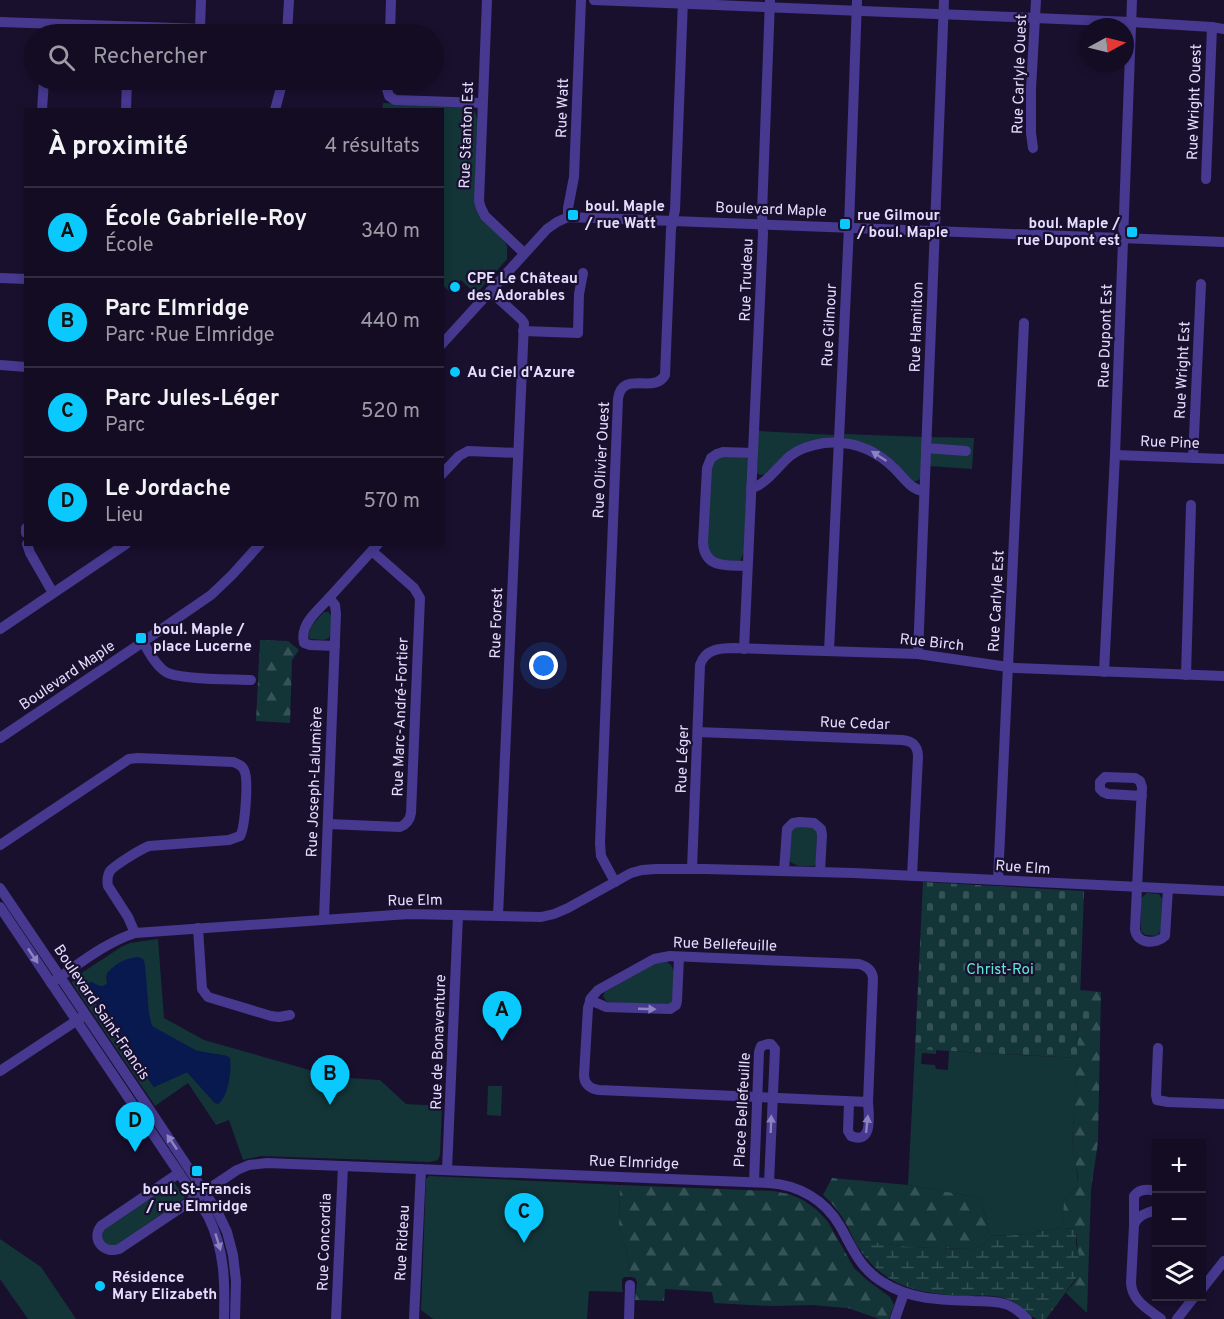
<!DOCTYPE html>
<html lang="fr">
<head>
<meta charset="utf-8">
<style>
  body { margin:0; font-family:Overpass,sans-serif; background:#201a2f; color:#f1f3f6 }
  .controls { position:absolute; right:18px; bottom:18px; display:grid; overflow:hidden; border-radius:0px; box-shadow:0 3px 9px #0003 }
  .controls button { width:54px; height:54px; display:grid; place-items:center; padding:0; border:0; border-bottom:2px solid #322c40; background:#130c22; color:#f1f3f6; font:30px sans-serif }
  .compass { position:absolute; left:1080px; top:18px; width:54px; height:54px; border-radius:50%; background:#130c22; box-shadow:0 3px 9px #0003; rotate:83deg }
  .you { position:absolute; left:544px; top:666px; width:21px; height:21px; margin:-15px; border:4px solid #fff; border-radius:50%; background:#1a73e8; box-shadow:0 0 0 9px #1a73e833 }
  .badge { display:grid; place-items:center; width:39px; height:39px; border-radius:50%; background:#09c9ff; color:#111; font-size:20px; font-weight:700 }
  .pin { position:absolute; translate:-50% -50px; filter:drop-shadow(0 2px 3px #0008) }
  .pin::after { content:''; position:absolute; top:32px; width:21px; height:18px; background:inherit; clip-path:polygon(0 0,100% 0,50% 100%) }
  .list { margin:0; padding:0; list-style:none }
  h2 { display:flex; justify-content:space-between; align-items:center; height:78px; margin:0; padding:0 24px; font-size:26px }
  h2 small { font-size:20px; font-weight:400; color:#9d9ba5 }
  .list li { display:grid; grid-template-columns:39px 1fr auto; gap:18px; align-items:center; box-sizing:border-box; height:90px; padding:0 24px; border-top:2px solid #322c40 }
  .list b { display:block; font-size:22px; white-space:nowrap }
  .list p { margin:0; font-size:20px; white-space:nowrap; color:#9d9ba5 }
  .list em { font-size:20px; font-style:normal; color:#9d9ba5 }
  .icon { flex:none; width:33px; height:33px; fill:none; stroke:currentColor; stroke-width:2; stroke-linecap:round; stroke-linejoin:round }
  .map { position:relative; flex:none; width:1224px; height:1319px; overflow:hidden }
  .search { position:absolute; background:#130c22; box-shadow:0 3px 9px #0003; left:24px; top:24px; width:420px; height:66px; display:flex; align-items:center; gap:15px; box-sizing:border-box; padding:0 21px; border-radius:33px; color:#9d9ba5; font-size:22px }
  .panel { position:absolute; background:#130c22; box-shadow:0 3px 9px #0003; left:24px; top:108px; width:420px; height:438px; border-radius:0px }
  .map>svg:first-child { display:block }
</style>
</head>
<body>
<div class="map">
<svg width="1224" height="1319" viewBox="0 0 1224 1319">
  <defs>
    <pattern id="forest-firs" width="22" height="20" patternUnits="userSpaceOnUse" patternTransform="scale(1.5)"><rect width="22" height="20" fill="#133538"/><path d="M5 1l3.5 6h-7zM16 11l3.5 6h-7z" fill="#355256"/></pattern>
    <pattern id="wetland-marsh" width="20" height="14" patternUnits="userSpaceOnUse" patternTransform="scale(1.5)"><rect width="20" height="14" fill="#133538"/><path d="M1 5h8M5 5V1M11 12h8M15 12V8" fill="none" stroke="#355256"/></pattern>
    <pattern id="cemetery-stones" width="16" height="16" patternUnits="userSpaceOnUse" patternTransform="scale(1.5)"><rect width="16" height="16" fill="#133538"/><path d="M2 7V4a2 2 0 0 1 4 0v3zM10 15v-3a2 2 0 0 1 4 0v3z" fill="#355256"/></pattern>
  </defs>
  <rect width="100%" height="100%" fill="#19102e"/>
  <g fill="#133538" fill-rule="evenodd">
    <path d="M383 103 469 106C475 109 476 113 477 119L475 197 505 242 507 246V259L476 294 461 280 450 292 443 285 442 110H382Z"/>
    <path d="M758 431 835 435V438L824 441 767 474 760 475 757 473Z"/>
    <path d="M844 434 923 437 921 476 919 480 913 482 844 437Z"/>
    <path d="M930 437 974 438 972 469 929 466 932 445Z"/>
    <path d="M724 456 746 457 748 460 744 552 740 561H735L714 559 707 546 711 468 716 459Z"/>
    <path d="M324 612H328L331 615V632L329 638 324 640 310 639 308 636 311 626Z"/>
    <path d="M794 826 812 827 817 831 816 863 814 866H798L790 862V832Z"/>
    <path d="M1147 893 1159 894 1162 899 1161 928 1160 932 1157 936 1146 935 1141 932V898Z"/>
    <path d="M158 939 164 1018 204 1040 334 1077 380 1080 406 1104 442 1106 440 1155 438 1160 430 1162 261 1156 243 1160 229 1120 216 1125 188 1083 155 1106 72 983 74 978 77 976 121 947 130 943ZM106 975 147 997C148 1008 147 1022 155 1029L197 1051 227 1056 230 1058 215 1103 187 1072 154 1087 87 991 86 987 90 982C96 985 102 989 107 983Z"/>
    <path d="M667 962C679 969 674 992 671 1005L609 1002 606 1001 603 996 605 992 656 963Z"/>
    <path d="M915 1049 936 1050V1054L922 1053 921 1064 935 1065 936 1069 948 1070 949 1051 1077 1058 1072 1150 1076 1165 1078 1184 1072 1193 1064 1200 1062 1228C1038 1231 1014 1238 989 1235L981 1198 908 1185Z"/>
    <path d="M488 1086H502L501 1116 487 1115Z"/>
    <path d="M429 1176 620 1185 619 1228 626 1248 631 1277H624L622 1280V1287L623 1292 589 1291 587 1319H433L421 1310 426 1179Z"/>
    <path d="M174 1182 185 1198C178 1203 172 1202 168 1210L116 1245H107L102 1239 103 1231Z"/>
    <path d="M0 1239 41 1267 76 1319H28L0 1279Z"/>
  </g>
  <g fill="url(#forest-firs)">
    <path d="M260 640 288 641 299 650 292 660 290 723 256 721Z"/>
    <path d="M1080 990 1101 992 1098 1142 1091 1190 1087 1313 1066 1293C1069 1288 1075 1283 1077 1277 1082 1264 1076 1244 1076 1229L1062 1228 1064 1200C1068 1196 1075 1191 1077 1185 1080 1176 1074 1159 1072 1150Z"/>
    <path d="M832 1178 908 1185 981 1198 989 1235 983 1246 969 1249 909 1247 865 1241 855 1242C846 1222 839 1209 823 1195Z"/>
    <path d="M620 1185 773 1191 789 1194 803 1200 817 1210 828 1222 854 1268 867 1280 890 1297 894 1305 889 1319H879L848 1308 822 1306 814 1305 771 1306 714 1303 712 1292 665 1289 664 1301 635 1300 637 1282 635 1278 631 1277 626 1248 619 1228Z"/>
  </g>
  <path fill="url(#wetland-marsh)" d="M1062 1228 1076 1229V1243L1081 1265 1077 1277 1046 1319C1043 1319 1040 1319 1037 1319 1030 1317 1018 1302 1007 1299 994 1294 978 1296 965 1296 917 1294 881 1286 855 1242L865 1241 909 1247 969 1249 983 1246 989 1235C1014 1238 1038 1231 1062 1228Z"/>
  <path fill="url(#cemetery-stones)" d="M923 882 1084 891 1080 997 1090 1002 1093 1013 1092 1018 1087 1020 1078 1021 1077 1058 915 1049Z"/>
  <path fill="#08194f" d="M136 957C142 957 144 959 145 965L149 1014 152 1026 197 1051 227 1056 230 1058C232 1070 228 1098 218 1104L215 1103 187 1072 154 1087 87 991 86 987 90 982H92L99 986H105L107 983V973C115 964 124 959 136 957Z"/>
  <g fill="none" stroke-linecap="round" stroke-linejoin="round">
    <g stroke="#46398f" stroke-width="10">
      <path d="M487 0 479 201 481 208 485 216 524 253"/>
      <path d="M594 0 1131 22 1212 27 1224 29"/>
      <path d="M0 22 205 29 287 34"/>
      <path d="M200 29 201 0"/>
      <path d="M287 34 289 0"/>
      <path d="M390 34 391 0"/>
      <path d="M388 80 387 89 389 96 395 100 482 103"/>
      <path d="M42 110 44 80"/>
      <path d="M126 110 127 80"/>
      <path d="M275 110 283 80"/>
      <path d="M1033 148 1031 133V89L1036 0"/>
      <path d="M1206 179 1212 27"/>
      <path d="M568 217V208L574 177 581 0"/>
      <path d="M0 278 26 279"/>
      <path d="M490 291 521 319 524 323 498 916"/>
      <path d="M523 331 578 333 579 294 583 273"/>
      <path d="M442 344 547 229 557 222 568 217 1224 242"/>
      <path d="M0 365 26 367"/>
      <path d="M926 448 966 451"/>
      <path d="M1115 455 1224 459"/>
      <path d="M1193 458 1201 284"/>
      <path d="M442 474 459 456 468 451 518 453"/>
      <path d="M751 488C765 486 779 465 790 456 800 448 811 445 824 443 852 440 876 450 895 469 904 478 911 490 924 491"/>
      <path d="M26 528V533"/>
      <path d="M27 544 30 553 53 593"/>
      <path d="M747 566C727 565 705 569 703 543L707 468 711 458 717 454 723 452 753 453"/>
      <path d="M329 598C318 611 299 624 304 643L310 645 335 646"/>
      <path d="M0 629 126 544"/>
      <path d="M143 642C149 652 156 666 166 672 179 680 233 679 251 680"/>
      <path d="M744 649 763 234 762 213 770 0"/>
      <path d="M829 651 849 227 857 0"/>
      <path d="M918 654 944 0"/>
      <path d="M1104 672 1115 455 1132 0"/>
      <path d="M1186 675 1191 505"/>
      <path d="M698 732 902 740C913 741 918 746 918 757L912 876"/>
      <path d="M0 738 134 648 211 595 232 575 260 544"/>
      <path d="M1142 796 1108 794 1103 792 1100 789V782L1105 777 1135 778 1140 781 1142 787 1141 806 1135 929C1136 944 1156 945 1165 936L1168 889"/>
      <path d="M328 824 400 827C407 824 410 820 411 813L420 598 414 588 372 551"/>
      <path d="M0 845 129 759 138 758 233 762C238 764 242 765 244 770 249 778 245 828 240 836L229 840 149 846C141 849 115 865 110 871 107 876 107 881 108 886L128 917 135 933"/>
      <path d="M692 869 700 665C705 649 720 648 734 648L918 654 1015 668 1224 676"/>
      <path d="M784 871 787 829 793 823 800 822 814 823 821 829 822 835 820 872"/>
      <path d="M998 880 1024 323"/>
      <path d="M615 882 601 856 600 843 618 399C622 369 654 395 665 375L671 229 675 210 683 0"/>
      <path d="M0 888 148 1107 217 1211 227 1232 233 1255 236 1281 235 1319"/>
      <path d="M0 907 208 1216C225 1251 225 1281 224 1319"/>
      <path d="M324 919 336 614 335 605 329 598 378 544"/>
      <path d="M198 928 202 989 208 997 271 1016 279 1017 290 1015"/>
      <path d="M670 956 859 964C867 966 872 970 873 978L868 1102 599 1090C590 1089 584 1084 584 1075L588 1008 591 998 598 990 654 959Z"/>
      <path d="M51 983C78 965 104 943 135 933L409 914 541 917 554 914 568 908 631 873 642 870 656 869H705L854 873 1224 891"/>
      <path d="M590 1000 606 1007 670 1009 676 1005 677 1001 679 957"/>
      <path d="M1158 1048 1156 1095 1157 1100 1168 1102 1224 1104"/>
      <path d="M0 1071 82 1017"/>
      <path d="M849 1102 848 1131 851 1136C873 1145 869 1116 868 1102"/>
      <path d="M447 1170 458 915"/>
      <path d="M179 1173 101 1226C91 1239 103 1254 119 1249L237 1170 249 1165 267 1163 769 1183C799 1185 825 1200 840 1226 853 1249 860 1269 884 1283 911 1300 943 1300 973 1301 983 1301 995 1301 1005 1304 1013 1306 1021 1313 1027 1319"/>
      <path d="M754 1182 759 1052 761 1046 768 1044H771L775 1049 769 1183"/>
      <path d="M1156 1191C1148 1189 1139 1189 1134 1196V1225L1131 1283C1132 1301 1148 1309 1161 1319"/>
      <path d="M1134 1225C1137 1215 1147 1213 1156 1210"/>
      <path d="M1202 1289 1224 1261"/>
      <path d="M336 1319 343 1166"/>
      <path d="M414 1319 421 1169"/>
      <path d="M629 1319 630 1285"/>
      <path d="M895 1319 904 1293"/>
      <path d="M1177 1319 1195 1296"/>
    </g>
  </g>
  <defs><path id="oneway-solid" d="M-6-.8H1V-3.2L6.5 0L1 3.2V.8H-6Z" transform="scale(1.5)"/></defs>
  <g fill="#8e83c1">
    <use href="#oneway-solid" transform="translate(879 456) rotate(-147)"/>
    <use href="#oneway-solid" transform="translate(33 956) rotate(56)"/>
    <use href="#oneway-solid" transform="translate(647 1009) rotate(2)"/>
    <use href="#oneway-solid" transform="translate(771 1124) rotate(-88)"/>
    <use href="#oneway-solid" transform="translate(867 1124) rotate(-84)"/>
    <use href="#oneway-solid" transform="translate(172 1142) rotate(-124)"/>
    <use href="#oneway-solid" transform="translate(218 1242) rotate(73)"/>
  </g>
  <g fill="#09c9ff" stroke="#19102e" stroke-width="2">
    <rect x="567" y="209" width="12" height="12" rx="3"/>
    <rect x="839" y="218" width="12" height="12" rx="3"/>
    <rect x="1126" y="226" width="12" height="12" rx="3"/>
    <circle cx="455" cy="287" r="6"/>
    <circle cx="455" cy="372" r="6"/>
    <rect x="135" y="632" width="12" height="12" rx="3"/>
    <rect x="191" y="1165" width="12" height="12" rx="3"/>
    <circle cx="100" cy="1286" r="6"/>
  </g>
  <g text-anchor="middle" stroke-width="4.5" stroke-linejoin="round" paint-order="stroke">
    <g font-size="15" fill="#e5ddff" stroke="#19102e">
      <text transform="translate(1019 74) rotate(-88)" y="5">Rue Carlyle Ouest</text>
      <text transform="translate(1194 102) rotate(-88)" y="5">Rue Wright Ouest</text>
      <text transform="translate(562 108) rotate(-88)" y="5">Rue Watt</text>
      <text transform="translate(466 135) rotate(-88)" y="5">Rue Stanton Est</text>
      <text transform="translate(771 209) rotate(2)" y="5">Boulevard Maple</text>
      <text transform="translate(746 280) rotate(-88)" y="5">Rue Trudeau</text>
      <text transform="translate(829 325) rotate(-87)" y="5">Rue Gilmour</text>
      <text transform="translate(916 327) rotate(-88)" y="5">Rue Hamilton</text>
      <text transform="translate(1105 336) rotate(-88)" y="5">Rue Dupont Est</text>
      <text transform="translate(1182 370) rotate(-87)" y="5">Rue Wright Est</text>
      <text transform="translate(1170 442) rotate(2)" y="5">Rue Pine</text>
      <text transform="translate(601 460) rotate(-87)" y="5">Rue Olivier Ouest</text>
      <text transform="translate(996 601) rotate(-87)" y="5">Rue Carlyle Est</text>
      <text transform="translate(496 623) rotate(-88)" y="5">Rue Forest</text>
      <text transform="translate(932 642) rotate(6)" y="5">Rue Birch</text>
      <text transform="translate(67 675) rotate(-34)" y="5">Boulevard Maple</text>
      <text transform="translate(400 717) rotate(-88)" y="5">Rue Marc-André-Fortier</text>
      <text transform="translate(855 723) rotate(2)" y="5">Rue Cedar</text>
      <text transform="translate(682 759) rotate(-88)" y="5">Rue Léger</text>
      <text transform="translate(314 782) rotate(-88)" y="5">Rue Joseph-Lalumière</text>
      <text transform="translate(1023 867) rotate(4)" y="5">Rue Elm</text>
      <text transform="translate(415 900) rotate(-1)" y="5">Rue Elm</text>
      <text transform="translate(725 944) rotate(2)" y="5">Rue Bellefeuille</text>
      <text transform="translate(102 1012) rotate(56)" y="5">Boulevard Saint-Francis</text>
      <text transform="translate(438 1042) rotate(-88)" y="5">Rue de Bonaventure</text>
      <text transform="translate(742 1110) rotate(-87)" y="5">Place Bellefeuille</text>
      <text transform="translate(634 1162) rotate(2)" y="5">Rue Elmridge</text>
      <text transform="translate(324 1242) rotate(-88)" y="5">Rue Concordia</text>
      <text transform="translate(402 1243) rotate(-87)" y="5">Rue Rideau</text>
    </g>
    <g font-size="15" font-weight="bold" fill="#e5ddff" stroke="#19102e" text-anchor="start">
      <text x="585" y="211">boul. Maple<tspan x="585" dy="17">/ rue Watt</tspan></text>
      <text x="857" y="220">rue Gilmour<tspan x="857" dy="17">/ boul. Maple</tspan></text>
      <text x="1120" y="228" text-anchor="end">boul. Maple /<tspan x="1120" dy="17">rue Dupont est</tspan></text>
      <text x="467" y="283">CPE Le Château<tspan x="467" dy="17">des Adorables</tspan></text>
      <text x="467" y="377">Au Ciel d'Azure</text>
      <text x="153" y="634">boul. Maple /<tspan x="153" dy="17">place Lucerne</tspan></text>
      <text x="197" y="1194" text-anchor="middle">boul. St-Francis<tspan x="197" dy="17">/ rue Elmridge</tspan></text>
      <text x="112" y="1282">Résidence<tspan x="112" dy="17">Mary Elizabeth</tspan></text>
    </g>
    <g font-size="15" fill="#60e8d6" stroke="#19102e">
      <text x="1000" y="974">Christ-Roi</text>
    </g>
  </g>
</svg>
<div class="controls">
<button>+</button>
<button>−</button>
<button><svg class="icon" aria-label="layers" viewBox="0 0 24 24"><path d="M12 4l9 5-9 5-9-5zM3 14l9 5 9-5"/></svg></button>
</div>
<svg class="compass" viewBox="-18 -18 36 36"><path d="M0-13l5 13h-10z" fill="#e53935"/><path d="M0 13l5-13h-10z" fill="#9d9ba5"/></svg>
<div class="you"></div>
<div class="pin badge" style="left:502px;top:1041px">A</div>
<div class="pin badge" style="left:330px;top:1105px">B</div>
<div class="pin badge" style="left:524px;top:1243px">C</div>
<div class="pin badge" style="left:135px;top:1152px">D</div>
<div class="search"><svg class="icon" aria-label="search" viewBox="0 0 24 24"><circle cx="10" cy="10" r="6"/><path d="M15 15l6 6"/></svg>Rechercher</div>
<section class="panel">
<h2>À proximité<small>4 résultats</small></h2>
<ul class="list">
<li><span class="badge">A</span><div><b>École Gabrielle-Roy</b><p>École</p></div><em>340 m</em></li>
<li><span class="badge">B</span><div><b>Parc Elmridge</b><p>Parc · Rue Elmridge</p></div><em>440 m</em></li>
<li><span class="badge">C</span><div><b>Parc Jules-Léger</b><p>Parc</p></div><em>520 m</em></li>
<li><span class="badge">D</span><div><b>Le Jordache</b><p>Lieu</p></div><em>570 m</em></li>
</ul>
</section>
</div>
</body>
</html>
